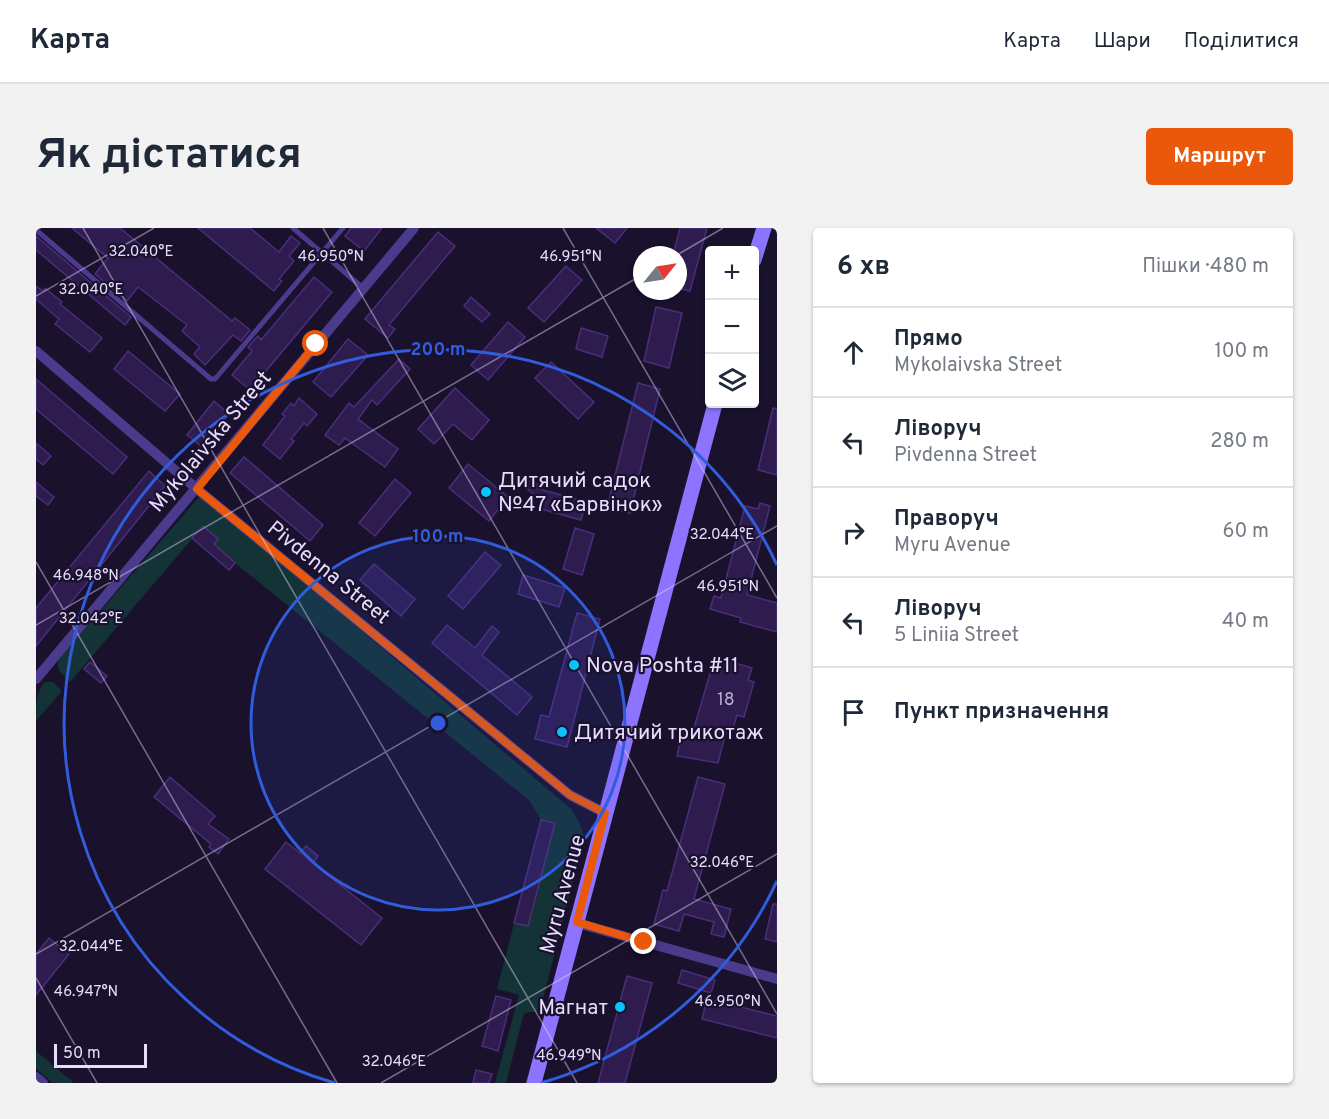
<!DOCTYPE html>
<html lang="uk">
<head>
<meta charset="utf-8">
<style>
  body { margin:0; font-family:Overpass,sans-serif; background:#f2f2f3; color:#1f2937 }
  .controls { position:absolute; right:18px; top:18px; display:grid; overflow:hidden; border-radius:6px; box-shadow:0 2px 4px #0004 }
  .controls button { width:54px; height:54px; display:grid; place-items:center; padding:0; border:0; border-bottom:2px solid #e0e1e3; background:#fff; color:#1f2937; font:30px sans-serif }
  .compass { position:absolute; left:597px; top:18px; width:54px; height:54px; border-radius:50%; background:#fff; box-shadow:0 2px 4px #0004; rotate:60deg }
  .scale { position:absolute; left:18px; bottom:15px; width:93px; box-sizing:border-box; padding-left:6px; border:3px solid #e6ddff; border-top:0; font-size:16px; line-height:21px; white-space:nowrap; color:#e6ddff; -webkit-text-stroke:4px #1a112d; paint-order:stroke }
  .stop { position:absolute; width:18px; height:18px; margin:-14px; border:4px solid #ea580c; border-radius:50%; background:#fff }
  .stop.end { background:#ea580c; border-color:#fff; box-shadow:0 2px 6px #0008 }
  .list { margin:0; padding:0; list-style:none }
  h2 { display:flex; justify-content:space-between; align-items:center; height:78px; margin:0; padding:0 24px; font-size:26px }
  h2 small { font-size:20px; font-weight:400; color:#747a83 }
  .list li { display:grid; grid-template-columns:39px 1fr auto; gap:18px; align-items:center; box-sizing:border-box; height:90px; padding:0 24px; border-top:2px solid #e0e1e3 }
  .list b { display:block; font-size:22px; white-space:nowrap }
  .list p { margin:0; font-size:20px; white-space:nowrap; color:#747a83 }
  .list em { font-size:20px; font-style:normal; color:#747a83 }
  .icon { flex:none; width:33px; height:33px; fill:none; stroke:currentColor; stroke-width:2; stroke-linecap:round; stroke-linejoin:round }
  .map { position:relative; flex:none; width:741px; height:855px; overflow:hidden; border-radius:6px }
  header { display:flex; align-items:center; gap:36px; box-sizing:border-box; height:84px; padding:0 30px; background:#fff; border-bottom:2px solid #e0e1e3 }
  header strong { font-size:28px }
  nav { display:flex; gap:33px; margin-inline-start:auto; font-size:21px }
  .intro { display:flex; align-items:center; justify-content:space-between; box-sizing:border-box; height:144px; padding:0 36px }
  h1 { margin:0; font-size:42px }
  .button { padding:15px 27px; border-radius:6px; background:#ea580c; color:#fff; font-size:21px; font-weight:700 }
  main { display:flex; gap:36px; padding:0 36px }
  aside { flex:1; background:#fff; border-radius:6px; box-shadow:0 2px 4px #0004 }
  .map>svg:first-child { display:block }
</style>
</head>
<body>
<header>
<strong>Карта</strong>
<nav><a>Карта</a><a>Шари</a><a>Поділитися</a></nav>
</header>
<div class="intro"><h1>Як дістатися</h1><a class="button">Маршрут</a></div>
<main>
<div class="map">
<svg width="741" height="855" viewBox="0 0 741 855">
  <rect width="100%" height="100%" fill="#1a112d"/>
  <g fill="#143337">
    <path d="M163 269H168L535 581 543 594 548 609 504 783 488 785 470 855H459L483 767 461 761 505 592 493 572 199 335 178 316 182 311 167 298 34 454C27 447 19 442 23 431Z"/>
    <path d="M10 454H17L26 463 0 493C0 479 0 460 10 454Z"/>
    <path d="M0 823 38 855H17L0 841Z"/>
  </g>
  <g fill="#2e1c4f" stroke="#492e7b" stroke-width="1.5">
    <path d="M36 0H84L196 93 199 90 214 102 205 113 197 107 169 137 158 126 164 119 146 103 151 97 102 59 91 73 59 46 72 30Z"/>
    <path d="M162 0H214L243 24 255 8 264 15 253 28 258 33 243 51 246 53 238 63Z"/>
    <path d="M315 0H346L328 23 309 8Z"/>
    <path d="M560 0H591L579 15Z"/>
    <path d="M644 0H671L654 63 642 60V27H637Z"/>
    <path d="M402 4 419 18 353 97 359 101 352 110 329 91Z"/>
    <path d="M0 8 95 89 89 97 0 22Z"/>
    <path d="M530 38 546 52 508 94 492 80Z"/>
    <path d="M278 49 296 64 214 162 196 147 216 123 212 119 222 108 225 112Z"/>
    <path d="M0 58 7 63 9 60 26 74 24 76 66 110 54 124 19 96 23 91 0 71Z"/>
    <path d="M435 69 454 86 446 94 428 78Z"/>
    <path d="M620 79 646 85 633 140 608 133Z"/>
    <path d="M472 94 489 109 452 152 435 137Z"/>
    <path d="M545 100 572 108 566 129 540 121Z"/>
    <path d="M312 111 332 127 295 169 277 154Z"/>
    <path d="M92 123 144 166 129 183 78 141Z"/>
    <path d="M363 131 374 141 341 177 336 172 322 191 362 221 349 239 309 210 303 217 289 207 313 175 318 179Z"/>
    <path d="M515 134 558 174 542 191 499 150Z"/>
    <path d="M0 151 91 229 77 246 0 181Z"/>
    <path d="M602 155 624 161 594 285 571 280Z"/>
    <path d="M419 160 453 192 436 212 417 196 398 216 382 201Z"/>
    <path d="M263 170 281 186 271 198 268 195 255 211 258 213 244 231 227 217 249 188 246 186 255 175 258 178Z"/>
    <path d="M178 173 193 186 166 219 151 207Z"/>
    <path d="M737 180 741 181V247L722 242Z"/>
    <path d="M0 215 15 228 7 237 0 231Z"/>
    <path d="M208 229 287 297 274 313 194 245Z"/>
    <path d="M432 236 472 269 453 293 413 260Z"/>
    <path d="M113 243 129 258 0 418V380Z"/>
    <path d="M490 247 502 257 500 260 550 274 545 292 505 281 507 274 484 255Z"/>
    <path d="M359 251 375 265 339 308 323 295Z"/>
    <path d="M0 254 18 269 12 277 0 268Z"/>
    <path d="M724 275 734 278 711 367 741 375V404L704 394 705 390 674 381 678 368 685 370 709 278 722 281Z"/>
    <path d="M167 298 182 311 178 316 199 335 193 342 156 310Z"/>
    <path d="M539 300 558 306 546 347 527 341Z"/>
    <path d="M449 324 465 337 427 381 412 368Z"/>
    <path d="M338 336 379 371 365 388 324 352Z"/>
    <path d="M487 347 529 360 523 379 482 366Z"/>
    <path d="M541 385 564 391 531 519 499 511 505 487 513 489Z"/>
    <path d="M411 397 439 420 456 398 463 404 446 427 496 469 481 487 396 415Z"/>
    <path d="M679 429 716 440 712 452 718 454 708 489 701 487 697 501 691 500 682 535 641 528 647 501 657 503Z"/>
    <path d="M54 434 71 448 65 455 48 441Z"/>
    <path d="M134 549 179 588 172 596 193 611 182 626 173 619 175 616 118 569Z"/>
    <path d="M662 549 689 556 658 671 695 681 688 709 675 706 678 694 648 686 643 703 618 696 627 662 631 663Z"/>
    <path d="M505 592 519 595 492 698 478 695Z"/>
    <path d="M250 614 264 625 270 618 282 628 277 635 346 690 325 717 229 641Z"/>
    <path d="M737 676H741V714L729 711Z"/>
    <path d="M13 710 33 726 0 767V726Z"/>
    <path d="M646 742 679 752 675 765 642 755Z"/>
    <path d="M591 748 616 755 589 855H562Z"/>
    <path d="M460 768 475 772 462 823 446 818Z"/>
    <path d="M671 771 741 788V810L666 791Z"/>
    <path d="M440 842 456 846 453 855H437Z"/>
  </g>
  <g fill="none" stroke-linecap="round" stroke-linejoin="round">
    <g stroke="#4a3b8d" stroke-width="5">
      <path d="M257 0 327 60"/>
      <path d="M0 2 175 151H179L307 0"/>
    </g>
    <g stroke="#4a3b8d" stroke-width="10">
      <path d="M0 123 161 261 534 567 569 585"/>
      <path d="M0 451 378 0"/>
      <path d="M541 695 741 751"/>
      <path d="M0 849 7 855"/>
    </g>
    <g stroke="#8c74ff" stroke-width="15">
      <path d="M718 32 728 0"/>
      <path d="M498 855 679 176"/>
    </g>
  </g>
  <g fill="none" stroke-linecap="round" stroke-linejoin="round">
    <path stroke="#ea580c" stroke-width="8" d="M280 116 161 261 534 567 569 585 541 694 608 714"/>
  </g>
  <path fill="none" stroke="#e6ddff" stroke-width="1.5" stroke-opacity="0.45" d="M47 0 541 855M287 0 741 786M527 0 741 370M641 27 687 0M0 68 118 0M0 334 301 855M0 397 606 47M0 726 741 298M0 750 61 855M345 855 741 626"/>
  <circle cx="402" cy="495" r="187" fill="#315cdc" fill-opacity=".12"/>
  <g fill="none" stroke="#315cdc" stroke-width="3">
    <circle cx="402" cy="495" r="187"/>
    <path d="M741 653A374 374 0 0 1 505 855M299 855A374 374 0 1 1 741 337"/>
  </g>
  <g fill="#09c2ff" stroke="#1a112d" stroke-width="2">
    <circle cx="450" cy="264" r="6"/>
    <circle cx="538" cy="437" r="6"/>
    <circle cx="526" cy="504" r="6"/>
    <circle cx="584" cy="779" r="6"/>
  </g>
  <g text-anchor="middle" stroke-width="4.5" stroke-linejoin="round" paint-order="stroke">
    <g font-size="18" fill="#b8add3">
      <text x="690" y="477">18</text>
    </g>
    <g font-size="21" fill="#e6ddff" stroke="#1a112d">
      <text transform="translate(174 213) rotate(-50)" y="7">Mykolaivska Street</text>
      <text transform="translate(293 344) rotate(39)" y="7">Pivdenna Street</text>
      <text transform="translate(526 666) rotate(-75)" y="7">Myru Avenue</text>
    </g>
    <g font-size="21" fill="#e6ddff" stroke="#1a112d" text-anchor="start">
      <text x="462" y="259">Дитячий садок<tspan x="462" dy="24">№47 «Барвінок»</tspan></text>
      <text x="550" y="444">Nova Poshta #11</text>
      <text x="538" y="511">Дитячий трикотаж</text>
      <text x="572" y="786" text-anchor="end">Магнат</text>
    </g>
  </g>
  <g font-size="15" text-anchor="middle" fill="#e6ddff" stroke="#1a112d" stroke-width="4.5" stroke-linejoin="round" paint-order="stroke">
    <text x="105" y="28">32.040°E</text>
    <text x="295" y="33">46.950°N</text>
    <text x="535" y="33">46.951°N</text>
    <text x="55" y="66">32.040°E</text>
    <text x="686" y="311">32.044°E</text>
    <text x="50" y="352">46.948°N</text>
    <text x="692" y="363">46.951°N</text>
    <text x="55" y="395">32.042°E</text>
    <text x="686" y="639">32.046°E</text>
    <text x="55" y="723">32.044°E</text>
    <text x="50" y="768">46.947°N</text>
    <text x="692" y="778">46.950°N</text>
    <text x="533" y="832">46.949°N</text>
    <text x="358" y="838">32.046°E</text>
  </g>
  <circle cx="402" cy="495" r="9" fill="#315cdc" stroke="#1a112d" stroke-width="3"/>
  <g font-size="18" text-anchor="middle" font-weight="bold" fill="#315cdc" stroke="#1a112d" stroke-width="4.5" stroke-linejoin="round" paint-order="stroke">
    <text x="402" y="127">200 m</text>
    <text x="402" y="314">100 m</text>
  </g>
</svg>
<div class="controls">
<button>+</button>
<button>−</button>
<button><svg class="icon" aria-label="layers" viewBox="0 0 24 24"><path d="M12 4l9 5-9 5-9-5zM3 14l9 5 9-5"/></svg></button>
</div>
<svg class="compass" viewBox="-18 -18 36 36"><path d="M0-13l5 13h-10z" fill="#e53935"/><path d="M0 13l5-13h-10z" fill="#747a83"/></svg>
<div class="scale">50 m</div>
<div class="stop" style="left:280px;top:116px"></div>
<div class="stop end" style="left:608px;top:714px"></div>
</div>
<aside>
<h2>6 хв<small>Пішки · 480 m</small></h2>
<ul class="list">
<li><svg class="icon" aria-label="ahead" viewBox="0 0 24 24"><path d="M12 20V5M6 11l6-6 6 6"/></svg><div><b>Прямо</b><p>Mykolaivska Street</p></div><em>100 m</em></li>
<li><svg class="icon" aria-label="left" viewBox="0 0 24 24"><path d="M17 20v-9H6M10 6l-5 5 5 5"/></svg><div><b>Ліворуч</b><p>Pivdenna Street</p></div><em>280 m</em></li>
<li><svg class="icon" aria-label="right" viewBox="0 0 24 24"><path d="M7 20v-9h11M14 6l5 5-5 5"/></svg><div><b>Праворуч</b><p>Myru Avenue</p></div><em>60 m</em></li>
<li><svg class="icon" aria-label="left" viewBox="0 0 24 24"><path d="M17 20v-9H6M10 6l-5 5 5 5"/></svg><div><b>Ліворуч</b><p>5 Liniia Street</p></div><em>40 m</em></li>
<li><svg class="icon" aria-label="arrive" viewBox="0 0 24 24"><path d="M6 21V4h12l-3 4 3 4H6"/></svg><div><b>Пункт призначення</b></div></li>
</ul>
</aside>
</main>
</body>
</html>
